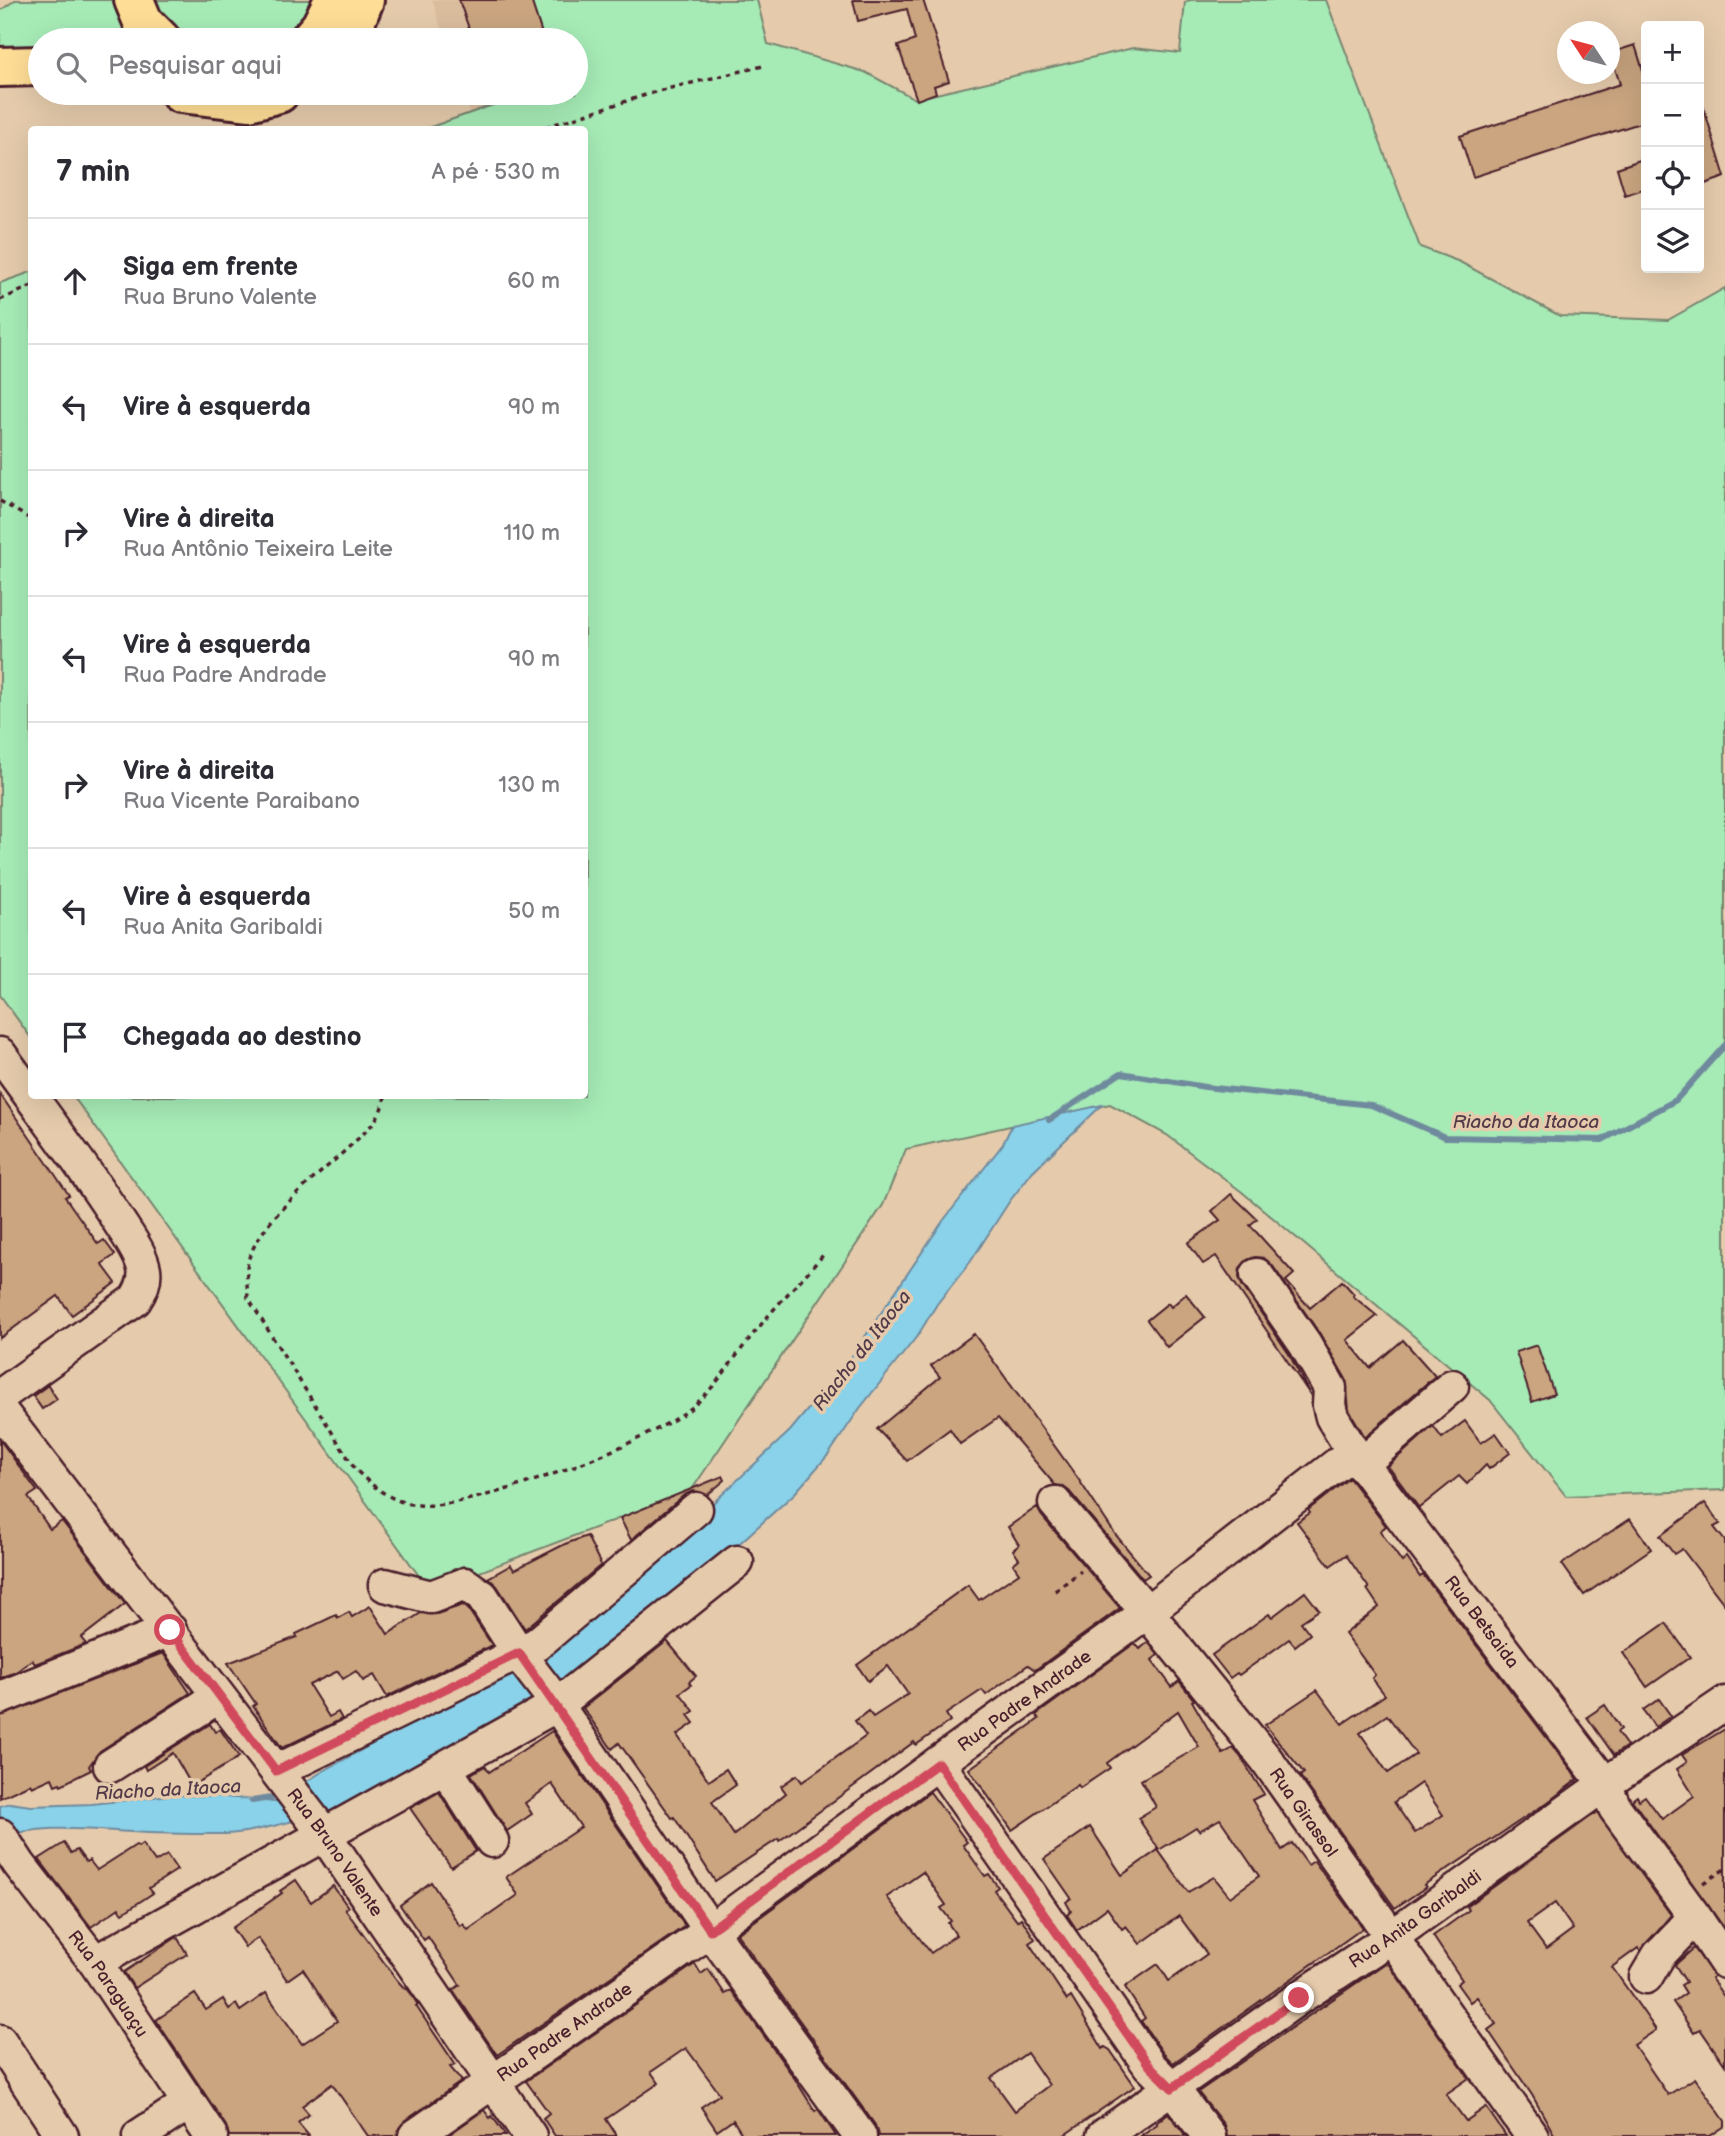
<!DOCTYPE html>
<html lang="pt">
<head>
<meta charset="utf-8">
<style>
  body { margin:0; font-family:"Balsamiq Sans",sans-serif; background:#f7f7f7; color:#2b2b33 }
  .controls { position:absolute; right:21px; top:21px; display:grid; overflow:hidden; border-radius:7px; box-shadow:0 7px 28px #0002 }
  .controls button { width:63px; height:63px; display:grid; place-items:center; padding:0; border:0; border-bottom:2px solid #e1e1e2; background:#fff; color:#2b2b33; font:35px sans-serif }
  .compass { position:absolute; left:1557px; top:21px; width:63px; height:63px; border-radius:50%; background:#fff; box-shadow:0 7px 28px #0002; rotate:306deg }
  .stop { position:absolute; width:21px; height:21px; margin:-16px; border:5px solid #d1495b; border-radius:50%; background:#fff }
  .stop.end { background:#d1495b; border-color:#fff; box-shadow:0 2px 7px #0008 }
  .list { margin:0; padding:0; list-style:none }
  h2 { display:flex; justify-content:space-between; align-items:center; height:91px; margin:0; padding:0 28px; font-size:30px }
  h2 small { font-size:23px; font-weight:400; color:#7c7c81 }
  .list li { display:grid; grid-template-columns:46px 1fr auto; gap:21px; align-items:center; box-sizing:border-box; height:126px; padding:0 28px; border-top:2px solid #e1e1e2 }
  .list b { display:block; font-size:26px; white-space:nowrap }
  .list p { margin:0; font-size:23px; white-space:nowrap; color:#7c7c81 }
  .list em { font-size:23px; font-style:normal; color:#7c7c81 }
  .icon { flex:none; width:38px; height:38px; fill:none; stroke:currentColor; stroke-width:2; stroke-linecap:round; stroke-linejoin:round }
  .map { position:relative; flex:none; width:1725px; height:2136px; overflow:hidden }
  .search { position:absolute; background:#fff; box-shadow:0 7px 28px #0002; left:28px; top:28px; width:560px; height:77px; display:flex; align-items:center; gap:18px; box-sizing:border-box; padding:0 24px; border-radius:38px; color:#7c7c81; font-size:26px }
  .panel { position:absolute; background:#fff; box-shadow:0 7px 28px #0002; left:28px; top:126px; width:560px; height:973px; border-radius:7px }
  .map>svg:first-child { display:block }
</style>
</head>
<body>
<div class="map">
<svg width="1725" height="2136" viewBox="0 0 1725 2136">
  <rect width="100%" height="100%" fill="#e5cbac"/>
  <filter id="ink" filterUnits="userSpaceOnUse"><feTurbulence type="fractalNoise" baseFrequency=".0143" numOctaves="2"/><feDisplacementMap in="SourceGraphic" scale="14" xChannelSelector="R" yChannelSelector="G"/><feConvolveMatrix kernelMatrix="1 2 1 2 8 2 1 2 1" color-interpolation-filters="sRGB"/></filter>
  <g filter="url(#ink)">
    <g fill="#dabd9d">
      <path d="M432 0H531L544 40H445Z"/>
      <path d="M463 93H527L470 113Z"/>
    </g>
    <g fill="#a6ebb6" stroke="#788570" stroke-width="2">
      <path d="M15 0H120L145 40H40V52L0 51V11Z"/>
      <path d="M148 0H320L298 30 284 40H182L167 29Z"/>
      <path d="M531 0H757L768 44 865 72 915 99 1133 48 1180 53 1185 2 1190 0H1326L1420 247 1460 262 1560 316 1668 320 1725 288V1490L1566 1496 1490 1400 1242 1192 1167 1135 1110 1104 906 1149 883 1205 691 1491 430 1591 73 1096H584V130L425 129 527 93H576V40H544Z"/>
      <path d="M31 272H32L31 1038 0 995V283Z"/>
    </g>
    <path fill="#89d2e9" stroke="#708a9d" stroke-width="2" d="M1102 1105 1033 1171 1009 1202 971 1261 937 1304 918 1335 860 1408 829 1454 795 1493 698 1581 533 1704 344 1813C303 1814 264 1833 223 1834 193 1834 162 1834 132 1832 88 1830 42 1823 0 1838V1806L10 1803 31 1806 92 1804 170 1795 216 1796 274 1802 320 1773 497 1675H514L546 1658 564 1633 653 1559 790 1431 850 1359 943 1221 1003 1144 1012 1125Z"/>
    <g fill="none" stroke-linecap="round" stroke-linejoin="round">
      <g stroke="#708a9d" stroke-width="6">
        <path d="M1049 1120 1121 1073 1205 1087 1371 1105 1445 1137 1602 1140 1676 1100 1725 1045"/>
        <path d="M252 1801 283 1796"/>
      </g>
    </g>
    <g fill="#caa580" stroke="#4a1f2b" stroke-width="2" fill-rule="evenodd">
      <path d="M459 0H531L544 40H473Z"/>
      <path d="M853 0H923L949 81 934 86 936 93 917 100 898 46 915 40 907 9 858 21Z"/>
      <path d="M1635 45 1646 80V121L1473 177 1460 136 1620 84 1610 53Z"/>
      <path d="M1702 102 1725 177 1699 186V103Z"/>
      <path d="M1646 158V188L1625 195 1617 168Z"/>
      <path d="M0 1094 69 1195 65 1197 98 1244 104 1240 115 1255 102 1264 116 1283 72 1315 58 1296 0 1338Z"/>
      <path d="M1231 1194 1257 1219 1250 1225 1294 1274 1286 1281 1310 1308 1342 1281 1354 1294 1353 1296 1377 1316 1347 1340 1370 1368 1403 1340 1435 1376 1365 1437 1349 1410 1346 1379 1320 1334 1272 1265 1264 1258 1255 1257 1247 1260 1240 1268 1239 1277 1242 1285 1289 1354 1311 1396 1216 1256 1203 1264 1188 1243 1220 1220 1212 1211Z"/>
      <path d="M1186 1294 1205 1317 1167 1347 1147 1320 1168 1303 1171 1307Z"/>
      <path d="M974 1334 1079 1480 1115 1534 1149 1575 1143 1579 1069 1491 1062 1486 1055 1485 998 1418 960 1444 950 1429 907 1461 877 1429 940 1377 931 1366Z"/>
      <path d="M1537 1345 1554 1394 1532 1402 1516 1352Z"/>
      <path d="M48 1385 57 1399 42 1409 33 1396Z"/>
      <path d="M1465 1421 1481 1443 1496 1433 1510 1453 1489 1469 1486 1465 1467 1484 1459 1476 1419 1508 1388 1466 1433 1426 1442 1438Z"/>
      <path d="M0 1440 37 1491 28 1497 50 1529 62 1521 125 1604 81 1638 86 1644 35 1664 32 1660 16 1672 0 1678Z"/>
      <path d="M723 1476 725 1480 707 1495 693 1491 684 1495 631 1540 620 1518Z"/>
      <path d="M1349 1478 1386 1526 1380 1531 1402 1562 1407 1558 1420 1577 1423 1575 1578 1779 1548 1802 1424 1885 1426 1887 1395 1908 1300 1776 1304 1773 1265 1725 1317 1690 1342 1724 1385 1695 1372 1678 1375 1675 1345 1634 1379 1607 1367 1589 1369 1588 1346 1555 1330 1566 1297 1522 1310 1513 1308 1510ZM1387 1715 1416 1754 1388 1773 1360 1733ZM1421 1783 1443 1815 1415 1833 1394 1802Z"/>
      <path d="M1705 1503 1720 1524 1714 1527 1725 1541V1605L1682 1549 1674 1554 1660 1536Z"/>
      <path d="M1037 1507 1041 1515 1120 1608 1035 1670 1028 1665 986 1695 982 1690 946 1714 950 1721 916 1745 914 1742 779 1841 778 1839 715 1881 674 1817 672 1818 619 1743 612 1749 583 1708 667 1641 696 1676 689 1682 691 1685 680 1693 694 1711 688 1715 694 1723 677 1735 709 1781 726 1769 736 1785 712 1802 734 1835 786 1793 781 1786 797 1775 802 1782 866 1736 855 1721 868 1711 873 1717 908 1694 888 1666 868 1681 857 1665 968 1585 979 1600 1019 1573 1013 1564 1019 1559 1013 1550 1019 1545 1008 1527Z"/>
      <path d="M1630 1519 1651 1549 1584 1595 1562 1564Z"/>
      <path d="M587 1536 601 1565 525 1629 497 1586 488 1578 511 1565 514 1570 565 1544Z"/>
      <path d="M1305 1592 1319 1610 1301 1622 1310 1634 1295 1646 1289 1639 1239 1675 1237 1673 1230 1678 1212 1655 1269 1614 1272 1617Z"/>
      <path d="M463 1605 468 1609 492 1645 387 1697 374 1675 363 1681 356 1671 343 1679 338 1671 309 1685 329 1717 338 1712 342 1719 282 1748 253 1706 256 1704 228 1663 297 1637 296 1634 336 1615 338 1618 349 1612 352 1617 370 1606 388 1634 421 1613 437 1614Z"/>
      <path d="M1666 1623 1690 1657 1647 1687 1623 1653Z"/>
      <path d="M1148 1642 1158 1655 1152 1660 1172 1687 1179 1681 1194 1700 1192 1701 1223 1754 1233 1748 1240 1756 1264 1794 1252 1800 1282 1850 1292 1843 1308 1865 1314 1861 1363 1928 1173 2063 1163 2053 1141 2021 1145 2018 1125 1987 1158 1964 1169 1981 1207 1954 1179 1916 1140 1944 1126 1926 1122 1929 1107 1908 1077 1930 1067 1915 1071 1911 1066 1902 1071 1898 1044 1859 1090 1827 1122 1875 1158 1850 1188 1892 1214 1877 1230 1897 1259 1876 1220 1819 1199 1831 1196 1827 1159 1850 1138 1818 1156 1807 1141 1780 1199 1747 1178 1711 1107 1763 1110 1768 1080 1788 1078 1785 1012 1830 969 1769 1039 1719 1036 1715 1135 1643 1140 1649Z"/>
      <path d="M163 1653 190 1693 100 1751 89 1766 91 1770 61 1785 60 1783 55 1785 52 1778 32 1787 30 1784 0 1798V1716Z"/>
      <path d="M1659 1699 1671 1716 1655 1727 1643 1710Z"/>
      <path d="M1605 1705 1621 1729 1617 1732 1627 1746 1614 1755 1587 1717Z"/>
      <path d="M210 1724 215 1732 220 1729 239 1757 192 1786 173 1753 146 1770 144 1766Z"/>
      <path d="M1725 1729V1929L1632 1800 1637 1796 1639 1800 1645 1796 1662 1819 1694 1796 1677 1769 1687 1762 1682 1755Z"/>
      <path d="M552 1731 685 1926 497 2055 453 1990 460 1985 428 1937 424 1940 400 1905 431 1882 460 1926 463 1924 468 1930 518 1895 506 1877 581 1827 552 1784 525 1803 532 1814 507 1831 471 1774 485 1766 489 1772Z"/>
      <path d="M439 1792 476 1851 451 1867 410 1808Z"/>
      <path d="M930 1792 967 1842 963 1845 985 1876 989 1874 998 1887 994 1890 1017 1921 1021 1918 1035 1939 1029 1943 1067 2000 1071 1997 1103 2049 1105 2047 1110 2050 1135 2086 1063 2136H878L875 2125 737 1934ZM923 1872 946 1905 941 1908 951 1921 948 1923 956 1935 931 1953 887 1897ZM1027 2053 1049 2085 1015 2111 991 2078Z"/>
      <path d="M1597 1812 1671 1915 1640 1951 1638 1948 1612 1967 1656 2030 1634 2045 1668 2095 1695 2078 1725 2121V2126L1710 2136H1555L1532 2095 1488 2030 1496 2024 1477 1997 1470 2002 1457 1984 1462 1980 1433 1936 1469 1910 1467 1906ZM1555 1903 1573 1929 1546 1949 1527 1923Z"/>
      <path d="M64 1843 71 1853 77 1850 86 1862 89 1860 97 1870 136 1845 138 1847 142 1844 155 1862 167 1855 177 1870 149 1888 153 1893 123 1913 119 1908 91 1927 39 1859Z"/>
      <path d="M296 1880 311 1902 333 1886 348 1907 345 1909 397 1980 405 1989 407 1988 418 2005 416 2006 455 2064 450 2067 462 2081 405 2121 399 2128 397 2136H368L332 2084 302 2106 309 2114 298 2123 309 2136H229L226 2126 156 2020 195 1994 206 2010 223 1999 229 2009 236 2004 240 2011 266 1993 302 2044 337 2021 303 1969 287 1980 258 1938 245 1947 232 1928 282 1893 280 1891Z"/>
      <path d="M177 1937 187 1954 134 1988 124 1972Z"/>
      <path d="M1694 1948 1714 1976 1711 1978 1725 1998V2065L1700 2029 1694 2033 1673 2002 1686 1993 1681 1985 1686 1982 1675 1965Z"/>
      <path d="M1387 1962 1469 2078 1446 2094 1466 2121 1486 2107 1506 2136H1227L1224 2125 1198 2092Z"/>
      <path d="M695 1964 701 1974 708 1969 725 1994 731 1990 795 2079 815 2111 818 2109 836 2136H743L733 2120 717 2131 701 2107 720 2094 686 2048 651 2072 659 2083 606 2119 617 2136H555L543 2118 549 2113 526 2081Z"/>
      <path d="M484 2110 490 2118 492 2116 506 2136H447Z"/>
      <path d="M1168 2113 1186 2136H1140L1157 2124 1156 2123Z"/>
    </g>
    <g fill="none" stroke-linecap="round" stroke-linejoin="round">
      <g stroke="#4a1f2b" stroke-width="37">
        <g id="minor">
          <path d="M0 1054C39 1109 80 1161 116 1217 125 1232 141 1252 144 1269 146 1281 141 1291 135 1300L0 1396"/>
          <path id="s1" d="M1257 1275 1305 1344 1330 1388 1329 1405 1332 1417 1353 1452 1605 1784 1615 1808 1695 1917 1725 1962"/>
          <path id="s2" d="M0 1410 322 1831 530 2136"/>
          <path d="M1361 1465 1452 1386"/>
          <path id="s3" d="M1055 1503 1147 1612 1266 1759 1532 2136"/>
          <path d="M385 1585 431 1597 465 1584 482 1596 524 1661 551 1696 710 1930 860 2136"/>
          <path d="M0 1698 170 1630"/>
          <path d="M938 1763 1149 2065 1172 2088 1209 2136"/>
          <path d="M110 1766 218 1697"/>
          <path d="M446 1769 492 1841"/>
          <path d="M277 1771 537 1644 696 1509"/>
          <path id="s4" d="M0 1835 19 1864 95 1962 211 2136"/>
          <path d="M95 1962 557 1705 737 1562"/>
          <path d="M1646 1977 1659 1955 1695 1917"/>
          <path d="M0 2041 62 2136"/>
          <path d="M139 2136 189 2103"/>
          <path id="s5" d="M415 2136 697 1940 938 1763 1147 1612 1353 1452"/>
          <path id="s6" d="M1103 2136 1299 1998 1393 1936 1605 1784 1725 1703"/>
        </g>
      </g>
      <g stroke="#4a1f2b" stroke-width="44">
        <g id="major">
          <path d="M134 0 143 22 161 40"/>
          <path d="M309 40 321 26 334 0"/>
          <path d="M344 40 352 30 364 0"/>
          <path d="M0 67 40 66"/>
          <path d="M180 93 249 101 279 93"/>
        </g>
      </g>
      <g stroke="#4a1f2b" stroke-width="3.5" stroke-dasharray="5 5" stroke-linecap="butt">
        <path d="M536 130 658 91 763 66"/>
        <path d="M0 300 32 286"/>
        <path d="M0 501 32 520"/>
        <path d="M385 1096C380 1121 367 1130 349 1147 317 1177 267 1214 250 1255 245 1268 247 1284 248 1298L355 1469C373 1487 392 1503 419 1505 473 1511 655 1441 696 1404 721 1381 738 1351 760 1326 780 1301 803 1278 824 1254"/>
        <path d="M1055 1591 1081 1571"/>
        <path d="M1703 1883 1725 1869"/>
      </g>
      <use href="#minor" stroke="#e5cbac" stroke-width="32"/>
      <use href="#major" stroke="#fedd96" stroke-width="38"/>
    </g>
  </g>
  <g fill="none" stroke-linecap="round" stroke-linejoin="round" filter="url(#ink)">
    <path stroke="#d1495b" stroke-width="9" d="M170 1630 276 1771 519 1653 710 1930 938 1763 1149 2065 1172 2088 1299 1998"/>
  </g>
  <g text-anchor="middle" stroke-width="7" stroke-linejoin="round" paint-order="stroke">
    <g font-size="18" fill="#4a1f2b" stroke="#e5cbac">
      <text dy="6" stroke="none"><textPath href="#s1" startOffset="418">Rua Betsaida</textPath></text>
      <text dy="6" stroke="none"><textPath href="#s5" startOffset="749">Rua Padre Andrade</textPath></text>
      <text dy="6" stroke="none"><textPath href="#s3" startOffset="397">Rua Girassol</textPath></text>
      <text dy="6" stroke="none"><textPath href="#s2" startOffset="555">Rua Bruno Valente</textPath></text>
      <text dy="6" stroke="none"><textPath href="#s6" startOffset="380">Rua Anita Garibaldi</textPath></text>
      <text dy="6" stroke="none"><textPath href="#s4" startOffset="184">Rua Paraguaçu</textPath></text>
      <text dy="6" stroke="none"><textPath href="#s5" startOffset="182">Rua Padre Andrade</textPath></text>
    </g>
    <g font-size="19" font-style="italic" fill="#533a48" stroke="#e5cbac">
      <text x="1526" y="1128">Riacho da Itaoca</text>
      <text transform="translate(861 1350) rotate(-52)" y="7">Riacho da Itaoca</text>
      <text transform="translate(168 1789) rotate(-3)" y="7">Riacho da Itaoca</text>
    </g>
  </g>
</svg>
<div class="controls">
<button>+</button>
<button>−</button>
<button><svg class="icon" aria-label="locate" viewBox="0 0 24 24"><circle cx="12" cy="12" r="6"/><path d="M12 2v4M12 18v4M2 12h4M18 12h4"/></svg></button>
<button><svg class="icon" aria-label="layers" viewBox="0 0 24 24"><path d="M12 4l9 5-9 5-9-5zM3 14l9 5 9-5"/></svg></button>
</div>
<svg class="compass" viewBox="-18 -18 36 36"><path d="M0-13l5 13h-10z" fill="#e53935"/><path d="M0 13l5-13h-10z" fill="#7c7c81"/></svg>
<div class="stop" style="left:170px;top:1630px"></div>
<div class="stop end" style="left:1299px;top:1998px"></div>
<div class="search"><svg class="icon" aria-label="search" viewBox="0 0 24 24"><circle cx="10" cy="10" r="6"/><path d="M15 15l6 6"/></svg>Pesquisar aqui</div>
<section class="panel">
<h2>7 min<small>A pé · 530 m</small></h2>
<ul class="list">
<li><svg class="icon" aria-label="ahead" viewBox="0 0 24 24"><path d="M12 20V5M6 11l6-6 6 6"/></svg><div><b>Siga em frente</b><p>Rua Bruno Valente</p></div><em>60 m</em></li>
<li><svg class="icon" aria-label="left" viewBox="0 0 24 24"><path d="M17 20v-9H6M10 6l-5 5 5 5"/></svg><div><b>Vire à esquerda</b></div><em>90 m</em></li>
<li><svg class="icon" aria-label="right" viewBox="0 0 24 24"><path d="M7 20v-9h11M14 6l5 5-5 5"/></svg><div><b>Vire à direita</b><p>Rua Antônio Teixeira Leite</p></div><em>110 m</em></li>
<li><svg class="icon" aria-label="left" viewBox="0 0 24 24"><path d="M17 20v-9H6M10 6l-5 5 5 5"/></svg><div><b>Vire à esquerda</b><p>Rua Padre Andrade</p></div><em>90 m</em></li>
<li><svg class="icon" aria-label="right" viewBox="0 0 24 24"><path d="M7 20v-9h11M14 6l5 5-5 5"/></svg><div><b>Vire à direita</b><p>Rua Vicente Paraibano</p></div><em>130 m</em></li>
<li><svg class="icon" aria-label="left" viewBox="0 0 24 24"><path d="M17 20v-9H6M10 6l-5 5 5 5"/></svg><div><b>Vire à esquerda</b><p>Rua Anita Garibaldi</p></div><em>50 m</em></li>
<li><svg class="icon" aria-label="arrive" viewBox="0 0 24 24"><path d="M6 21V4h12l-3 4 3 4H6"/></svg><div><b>Chegada ao destino</b></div></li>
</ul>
</section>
</div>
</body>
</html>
